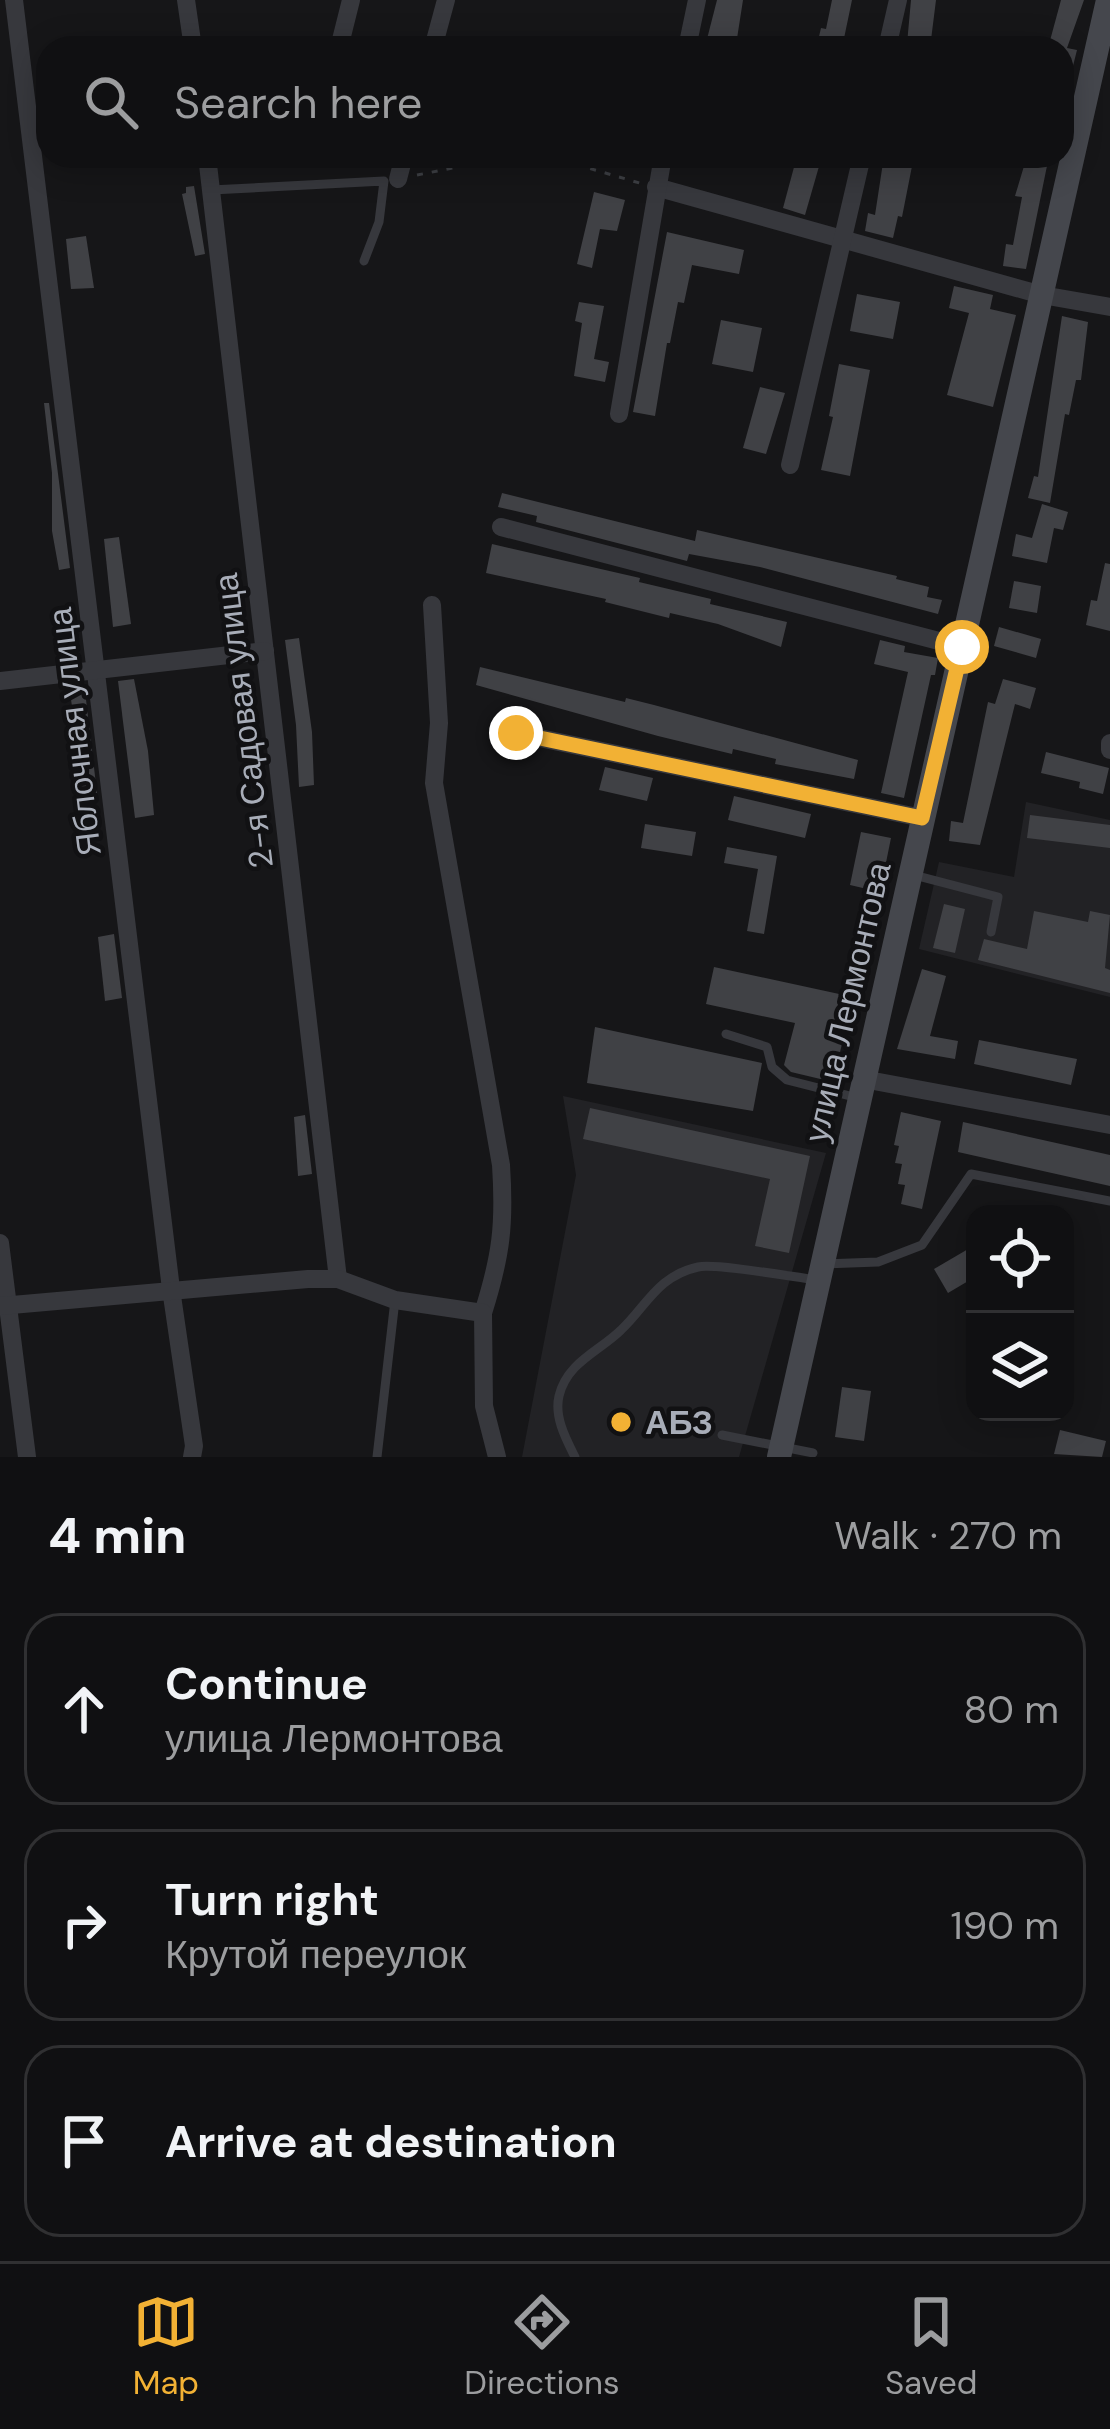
<!DOCTYPE html>
<html lang="en">
<head>
<meta charset="utf-8">
<style>
  body { margin:0; font-family:"DM Sans",sans-serif; background:#19191b; color:#f1f3f6 }
  .controls { position:absolute; right:36px; bottom:36px; display:grid; overflow:hidden; border-radius:24px; box-shadow:0 6px 30px #0003 }
  .controls button { width:108px; height:108px; display:grid; place-items:center; padding:0; border:0; border-bottom:3px solid #303032; background:#101012; color:#f1f3f6; font:60px sans-serif }
  .stop { position:absolute; width:36px; height:36px; margin:-27px; border:9px solid #f2b134; border-radius:50%; background:#fff }
  .stop.end { background:#f2b134; border-color:#fff; box-shadow:0 3px 12px #0008 }
  .list { margin:0; padding:0; list-style:none }
  h2 { display:flex; justify-content:space-between; align-items:center; height:156px; margin:0; padding:0 48px; font-size:51px }
  h2 small { font-size:39px; font-weight:400; color:#9c9d9f }
  .list li { display:grid; grid-template-columns:78px 1fr auto; gap:36px; align-items:center; box-sizing:border-box; height:192px; margin:0 24px 24px; padding:0 24px; border:3px solid #303032; border-radius:36px }
  .list b { display:block; font-size:45px; white-space:nowrap }
  .list p { margin:0; font-size:39px; white-space:nowrap; color:#9c9d9f }
  .list em { font-size:39px; font-style:normal; color:#9c9d9f }
  .icon { flex:none; width:66px; height:66px; fill:none; stroke:currentColor; stroke-width:2; stroke-linecap:round; stroke-linejoin:round }
  .map { position:relative; flex:none; width:1110px; height:1457px; overflow:hidden }
  .search { position:absolute; background:#101012; box-shadow:0 6px 30px #0003; left:36px; right:36px; top:36px; height:132px; display:flex; align-items:center; gap:30px; box-sizing:border-box; padding:0 42px; border-radius:36px; color:#9c9d9f; font-size:45px }
  .sheet { height:804px; background:#101012 }
  nav { display:flex; justify-content:space-around; align-items:center; box-sizing:border-box; height:168px; border-top:3px solid #303032; background:#101012; font-size:33px; color:#9c9d9f }
  nav a { display:grid; justify-items:center; gap:6px }
  nav .on { color:#f2b134 }
  .map>svg:first-child { display:block }
</style>
</head>
<body>
<div class="map">
<svg width="1110" height="1457" viewBox="0 0 1110 1457">
  <rect width="100%" height="100%" fill="#161618"/>
  <g fill="#222225">
    <path d="M1026 802 1110 820V997L919 949 939 862 1014 877Z"/>
    <path d="M563 1096 826 1153 739 1457H522L576 1175Z"/>
  </g>
  <g fill="#404145">
    <path d="M717 0H743L736 45 707 39Z"/>
    <path d="M832 0H852L842 48 817 45 821 28 826 29Z"/>
    <path d="M911 0H936L930 48 907 44Z"/>
    <path d="M1061 0H1084L1067 48 1077 50 1066 94 1062 93V48H1048Z"/>
    <path d="M797 156H822L805 215 783 208Z"/>
    <path d="M884 156H914L902 217 898 216 893 238 865 231 868 213 875 215Z"/>
    <path d="M1027 156H1049L1026 269 1003 266 1006 244 1013 245 1022 197 1015 196Z"/>
    <path d="M194 186 205 254 195 256 182 194 186 193V187Z"/>
    <path d="M594 192 625 200 617 231 600 229 592 268 577 264Z"/>
    <path d="M667 232 744 250 739 274 692 265 684 303 678 302 670 343H667L655 416 633 412Z"/>
    <path d="M86 236 94 288 71 289 66 239Z"/>
    <path d="M954 286 993 295 990 309 1016 315 993 407 947 395 969 313 949 308Z"/>
    <path d="M857 294 900 302 893 339 850 331Z"/>
    <path d="M579 302 604 306 594 359 609 362 605 382 574 376 582 323 575 321Z"/>
    <path d="M1062 316 1088 322 1081 380H1076L1069 415 1065 414 1050 503 1028 498 1034 476 1038 477Z"/>
    <path d="M721 320 762 328 753 372 712 364Z"/>
    <path d="M839 364 870 370 850 476 821 470 833 417 829 416Z"/>
    <path d="M760 387 785 393 766 454 743 448Z"/>
    <path d="M44 403H49L70 568 59 570 52 531V473Z"/>
    <path d="M502 493 695 541 697 530 897 576 896 579 929 587 927 597 942 600 938 614 760 567 689 554 687 561 536 522 537 516 498 507Z"/>
    <path d="M1042 504 1068 512 1063 530 1054 528 1047 563 1012 556 1016 534 1032 538Z"/>
    <path d="M119 537 131 624 113 627 104 539Z"/>
    <path d="M492 544 640 578 639 582 711 599 710 604 787 622 781 647 718 624 670 613 669 618 605 602 606 599 486 573Z"/>
    <path d="M1105 563 1110 564V631L1086 625 1091 600 1097 601Z"/>
    <path d="M1014 581 1041 586 1037 613 1009 608Z"/>
    <path d="M999 627 1041 639 1036 658 994 646Z"/>
    <path d="M299 638 312 732 314 785 299 787 296 725 285 640Z"/>
    <path d="M880 640 905 646 904 652 938 658 935 675H931L904 798 881 793 908 672 874 664Z"/>
    <path d="M480 667 625 702 626 698 654 705 858 760 854 779 775 764 776 759 733 749 732 754 658 736 476 685Z"/>
    <path d="M134 679 148 751 154 815 135 818 118 681Z"/>
    <path d="M1003 679 1036 688 1030 709 1015 704 980 845 949 841 951 821 963 823 988 702 995 704Z"/>
    <path d="M85 691 97 793 80 795 70 726H75L70 693Z"/>
    <path d="M1046 752 1109 768 1103 794 1079 788 1080 782 1041 773Z"/>
    <path d="M605 767 653 778 647 801 599 790Z"/>
    <path d="M734 796 811 814 805 838 728 820Z"/>
    <path d="M1030 815 1110 825V848L1027 838Z"/>
    <path d="M645 824 696 832 692 856 641 848Z"/>
    <path d="M861 832 891 838 880 892 850 885Z"/>
    <path d="M727 847 777 856 764 934 747 931 758 869 724 863Z"/>
    <path d="M944 904 965 909 955 953 933 948Z"/>
    <path d="M1034 911 1088 922 1090 911 1110 915 1105 968 1110 970V993L978 960 984 939 1027 949Z"/>
    <path d="M114 934 122 998 105 1001 98 937Z"/>
    <path d="M714 967 853 997 833 1082 791 1072 784 1065 795 1023 706 1004Z"/>
    <path d="M922 969 946 976 930 1036 958 1041 955 1059 897 1049Z"/>
    <path d="M595 1027 762 1063 753 1111 587 1083Z"/>
    <path d="M979 1040 1077 1059 1071 1085 974 1064Z"/>
    <path d="M590 1108 810 1156 789 1253 755 1246 770 1179 583 1139Z"/>
    <path d="M901 1112 941 1121 922 1209 901 1204 905 1185 898 1184 902 1164 895 1163 899 1146 894 1145Z"/>
    <path d="M305 1115 312 1174 298 1176 294 1117Z"/>
    <path d="M963 1122 1110 1155V1186L958 1152Z"/>
    <path d="M975 1245V1277L948 1293 934 1269Z"/>
    <path d="M842 1387 871 1391 864 1441 835 1437Z"/>
    <path d="M1060 1430 1106 1441 1102 1457 1054 1454Z"/>
  </g>
  <g fill="none" stroke-linecap="round" stroke-linejoin="round">
    <g stroke="#3d3f44" stroke-width="3" stroke-dasharray="6 9" stroke-linecap="butt">
      <path d="M547 156 643 184"/>
      <path d="M417 175 515 156"/>
    </g>
    <g stroke="#37383d" stroke-width="9">
      <path d="M211 190 384 181 379 222 364 261"/>
      <path d="M910 874 998 897 991 932"/>
      <path d="M726 1034 767 1047 772 1067 787 1080 858 1098"/>
      <path d="M823 1264 878 1262 922 1245 971 1174 1110 1201"/>
      <path d="M722 1435 813 1453"/>
      <path d="M377 1457 395 1300"/>
      <path d="M575 1457C566 1439 554 1417 559 1396 567 1362 600 1351 621 1330 646 1307 657 1276 698 1267 715 1263 793 1277 817 1280"/>
    </g>
    <g stroke="#37383d" stroke-width="18">
      <path d="M14 0 171 1289 194 1446 192 1457"/>
      <path d="M186 0 193 48"/>
      <path d="M339 48 351 0"/>
      <path d="M433 48 446 0"/>
      <path d="M687 48 697 0"/>
      <path d="M887 48 898 0"/>
      <path d="M207 156 338 1279"/>
      <path d="M398 179 404 156"/>
      <path d="M656 187 1042 295 1110 307"/>
      <path d="M619 414 663 156"/>
      <path d="M790 465 862 156"/>
      <path d="M501 527 962 647"/>
      <path d="M432 605 439 723 434 783 501 1165C505 1225 501 1256 483 1313"/>
      <path d="M0 681 265 651"/>
      <path d="M516 733 922 818"/>
      <path d="M1110 743V750"/>
      <path d="M863 1079 1110 1125"/>
      <path d="M0 1243 27 1457"/>
      <path d="M0 1306 308 1279H338L395 1300 483 1313 484 1406 497 1457"/>
    </g>
    <path stroke="#45474d" stroke-width="24" d="M779 1457 1108 0"/>
  </g>
  <g fill="none" stroke-linecap="round" stroke-linejoin="round">
    <path stroke="#f2b134" stroke-width="15" d="M516 733 922 818 962 647"/>
  </g>
  <circle fill="#f2b134" stroke="#111113" stroke-width="4.5" cx="621" cy="1422" r="12"/>
  <g text-anchor="middle" stroke-width="9" stroke-linejoin="round" paint-order="stroke">
    <g font-size="33" fill="#a8adb8" stroke="#111113">
      <text transform="translate(243 721) rotate(-97)" y="12">2-я Садовая улица</text>
      <text transform="translate(74 732) rotate(-97)" y="12">Яблочная улица</text>
      <text transform="translate(847 1002) rotate(-77)" y="12">улица Лермонтова</text>
    </g>
    <g font-size="33" font-weight="bold" fill="#a8adb8" stroke="#111113" text-anchor="start">
      <text x="645" y="1434">АБЗ</text>
    </g>
  </g>
</svg>
<div class="controls">
<button><svg class="icon" aria-label="locate" viewBox="0 0 24 24"><circle cx="12" cy="12" r="6"/><path d="M12 2v4M12 18v4M2 12h4M18 12h4"/></svg></button>
<button><svg class="icon" aria-label="layers" viewBox="0 0 24 24"><path d="M12 4l9 5-9 5-9-5zM3 14l9 5 9-5"/></svg></button>
</div>
<div class="stop" style="left:962px;top:647px"></div>
<div class="stop end" style="left:516px;top:733px"></div>
<div class="search"><svg class="icon" aria-label="search" viewBox="0 0 24 24"><circle cx="10" cy="10" r="6"/><path d="M15 15l6 6"/></svg>Search here</div>
</div>
<section class="sheet">
<h2>4 min<small>Walk · 270 m</small></h2>
<ul class="list">
<li><svg class="icon" aria-label="ahead" viewBox="0 0 24 24"><path d="M12 20V5M6 11l6-6 6 6"/></svg><div><b>Continue</b><p>улица Лермонтова</p></div><em>80 m</em></li>
<li><svg class="icon" aria-label="right" viewBox="0 0 24 24"><path d="M7 20v-9h11M14 6l5 5-5 5"/></svg><div><b>Turn right</b><p>Крутой переулок</p></div><em>190 m</em></li>
<li><svg class="icon" aria-label="arrive" viewBox="0 0 24 24"><path d="M6 21V4h12l-3 4 3 4H6"/></svg><div><b>Arrive at destination</b></div></li>
</ul>
</section>
<nav>
<a class="on"><svg class="icon" aria-label="map" viewBox="0 0 24 24"><path d="M3 6l6-2 6 2 6-2v14l-6 2-6-2-6 2zM9 4v14M15 6v14"/></svg>Map</a>
<a><svg class="icon" aria-label="directions" viewBox="0 0 24 24"><path d="M12 3l9 9-9 9-9-9zM9 14v-3h6M13 9l2 2-2 2"/></svg>Directions</a>
<a><svg class="icon" aria-label="saved" viewBox="0 0 24 24"><path d="M7 4h10v16l-5-4-5 4z"/></svg>Saved</a>
</nav>
</body>
</html>
